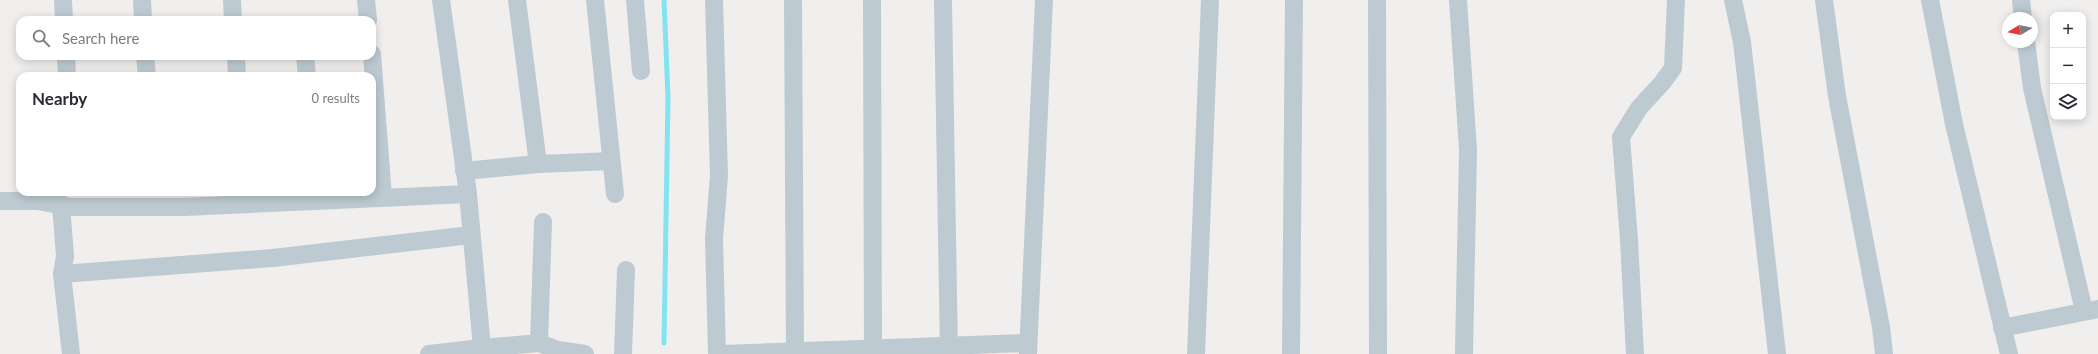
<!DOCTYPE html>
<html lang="en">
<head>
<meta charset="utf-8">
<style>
  body { margin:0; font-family:Lato,sans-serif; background:#f7f7f7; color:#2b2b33 }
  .controls { position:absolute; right:12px; top:12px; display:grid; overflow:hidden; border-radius:8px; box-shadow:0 2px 10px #0003 }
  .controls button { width:36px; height:36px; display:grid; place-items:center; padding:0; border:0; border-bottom:1px solid #e1e1e2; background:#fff; color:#2b2b33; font:20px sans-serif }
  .compass { position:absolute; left:2002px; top:12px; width:36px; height:36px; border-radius:50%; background:#fff; box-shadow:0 2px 10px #0003; rotate:260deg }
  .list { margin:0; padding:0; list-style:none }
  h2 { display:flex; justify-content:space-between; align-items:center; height:52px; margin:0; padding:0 16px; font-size:17px }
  h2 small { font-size:13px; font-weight:400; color:#7c7c81 }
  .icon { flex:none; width:22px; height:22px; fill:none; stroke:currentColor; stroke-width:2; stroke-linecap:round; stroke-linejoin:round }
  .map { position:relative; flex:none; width:2098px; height:354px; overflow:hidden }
  .search { position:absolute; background:#fff; box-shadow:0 2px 10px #0003; left:16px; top:16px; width:360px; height:44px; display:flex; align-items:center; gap:10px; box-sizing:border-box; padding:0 14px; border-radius:12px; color:#7c7c81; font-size:15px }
  .panel { position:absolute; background:#fff; box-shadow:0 2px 10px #0003; left:16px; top:72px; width:360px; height:124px; border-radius:12px }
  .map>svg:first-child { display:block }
</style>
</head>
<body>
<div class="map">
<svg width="2098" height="354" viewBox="0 0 2098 354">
  <rect width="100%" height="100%" fill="#f1eeee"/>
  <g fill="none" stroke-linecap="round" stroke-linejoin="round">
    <path stroke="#84e3f0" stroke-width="5" d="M664 343 668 97 664 0"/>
    <g stroke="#bdcad1" stroke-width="18">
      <path d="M63 0 64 20"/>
      <path d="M142 0 143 20"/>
      <path d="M232 0 233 20"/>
      <path d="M366 0 368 20"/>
      <path d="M517 0 538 164"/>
      <path d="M595 0 615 194"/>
      <path d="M635 0 641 71"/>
      <path d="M714 0 719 176 714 239 717 354"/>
      <path d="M793 0 795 354"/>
      <path d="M872 0 873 354"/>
      <path d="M943 0 949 354"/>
      <path d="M1377 0 1378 354"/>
      <path d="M1458 0 1468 150 1464 354"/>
      <path d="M1733 0 1742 42 1777 354"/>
      <path d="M1824 0 1837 96 1881 327 1884 354"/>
      <path d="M1930 0 1954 124 2009 354"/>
      <path d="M2021 0 2023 18"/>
      <path d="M2026 42 2032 88 2084 311"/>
      <path d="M372 54 383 197"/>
      <path d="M66 56 67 76"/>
      <path d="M145 56 147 76"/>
      <path d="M236 56 237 76"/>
      <path d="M305 56 307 76"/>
      <path d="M464 171 538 164 611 161"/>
      <path d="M0 201H37L71 207H184L468 194"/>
      <path d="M61 204 65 256 62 274 71 354"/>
      <path d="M62 274 273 258 471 235"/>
      <path d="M2002 328 2098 309"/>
      <path d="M539 343 543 222"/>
      <path d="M429 354 482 348 468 194 441 0"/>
      <path d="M483 354 482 348 539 343 558 350 585 354"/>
      <path d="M623 354 626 270"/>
      <path d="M721 354 1028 343"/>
      <path d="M1028 354 1044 0"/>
      <path d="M1196 354 1210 0"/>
      <path d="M1291 354 1294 0"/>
      <path d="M1635 354 1629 240 1621 137 1639 108 1662 83 1673 68 1676 0"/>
    </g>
  </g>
</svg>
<div class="controls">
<button>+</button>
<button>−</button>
<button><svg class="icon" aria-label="layers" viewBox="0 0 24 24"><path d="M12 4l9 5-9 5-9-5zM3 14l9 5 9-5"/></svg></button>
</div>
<svg class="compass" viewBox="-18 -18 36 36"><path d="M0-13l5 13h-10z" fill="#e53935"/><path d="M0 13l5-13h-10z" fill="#7c7c81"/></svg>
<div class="search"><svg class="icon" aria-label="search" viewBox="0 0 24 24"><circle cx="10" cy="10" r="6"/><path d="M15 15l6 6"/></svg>Search here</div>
<section class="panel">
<h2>Nearby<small>0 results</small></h2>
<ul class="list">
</ul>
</section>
</div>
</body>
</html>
